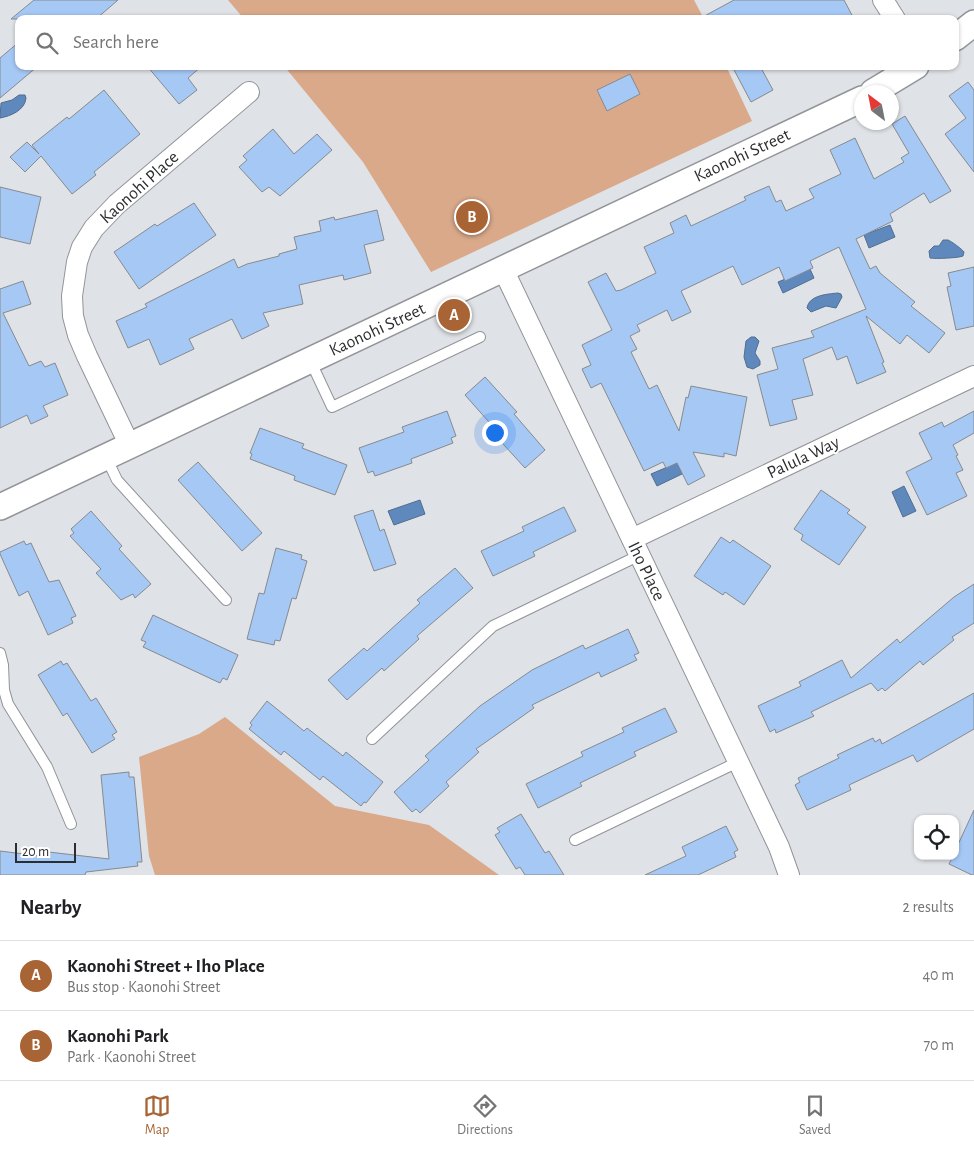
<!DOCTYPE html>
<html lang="en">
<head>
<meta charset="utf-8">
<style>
  body { margin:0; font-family:"Alegreya Sans",sans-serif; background:#f2f2f2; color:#202124 }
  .controls { position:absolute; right:15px; bottom:15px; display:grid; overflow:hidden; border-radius:10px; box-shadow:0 1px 4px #0004 }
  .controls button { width:45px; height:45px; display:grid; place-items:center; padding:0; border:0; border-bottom:1px solid #e0e0e0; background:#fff; color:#202124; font:25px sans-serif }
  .compass { position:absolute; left:854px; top:85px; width:45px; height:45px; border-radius:50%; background:#fff; box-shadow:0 1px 4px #0004; rotate:328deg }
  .scale { position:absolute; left:15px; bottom:12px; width:61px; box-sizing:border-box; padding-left:5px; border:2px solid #2c2d2f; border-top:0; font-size:14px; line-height:18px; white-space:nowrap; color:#2c2d2f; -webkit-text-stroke:4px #fff; paint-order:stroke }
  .you { position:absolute; left:494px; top:432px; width:18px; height:18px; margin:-12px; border:4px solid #fff; border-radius:50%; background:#1a73e8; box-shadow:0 0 0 8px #1a73e833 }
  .badge { display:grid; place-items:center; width:32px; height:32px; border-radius:50%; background:#a86434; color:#fff; font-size:16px; font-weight:700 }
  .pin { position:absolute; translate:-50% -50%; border:2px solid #fff; box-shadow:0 1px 5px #0006 }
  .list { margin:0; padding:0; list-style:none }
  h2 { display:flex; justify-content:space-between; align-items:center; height:65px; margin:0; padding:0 20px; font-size:21px }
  h2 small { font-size:16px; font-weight:400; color:#757577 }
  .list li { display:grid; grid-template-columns:32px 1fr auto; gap:15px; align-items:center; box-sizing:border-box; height:70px; padding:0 20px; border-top:1px solid #e0e0e0 }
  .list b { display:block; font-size:19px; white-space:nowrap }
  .list p { margin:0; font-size:16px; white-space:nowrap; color:#757577 }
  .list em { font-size:16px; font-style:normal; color:#757577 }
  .icon { flex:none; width:28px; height:28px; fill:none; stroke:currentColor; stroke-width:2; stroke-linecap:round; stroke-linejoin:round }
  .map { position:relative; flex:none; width:974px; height:875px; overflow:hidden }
  .search { position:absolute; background:#fff; box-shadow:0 1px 4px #0004; left:15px; right:15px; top:15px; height:55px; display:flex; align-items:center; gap:12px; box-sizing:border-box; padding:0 18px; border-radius:10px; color:#757577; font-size:19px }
  .sheet { height:205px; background:#fff }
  nav { display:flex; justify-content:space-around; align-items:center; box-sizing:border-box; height:70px; border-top:1px solid #e0e0e0; background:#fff; font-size:14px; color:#757577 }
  nav a { display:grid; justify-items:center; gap:2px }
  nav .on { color:#a86434 }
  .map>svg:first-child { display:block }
</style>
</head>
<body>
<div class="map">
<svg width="974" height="875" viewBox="0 0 974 875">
  <rect width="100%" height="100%" fill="#dfe2e6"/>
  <g fill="#d9a98a">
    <path d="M228 0H694L704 19H244Z"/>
    <path d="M284 66H726L752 121 431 272 363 162Z"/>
    <path d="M225 717 335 806 429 825 499 875H155L149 856 139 757 199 734Z"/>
  </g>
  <g fill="#5f89bd" stroke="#506d92">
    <path d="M19 95H25L26 98C25 110 11 116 0 118L1 103 12 100Z"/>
    <path d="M890 225 895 237 869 248 864 235Z"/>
    <path d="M943 240H948C951 241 963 250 964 252L963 256C959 258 934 259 930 258L929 251 934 246H939Z"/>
    <path d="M810 269 814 278 783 293 778 282Z"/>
    <path d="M838 293 841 294 842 297 836 308 826 306 811 312 807 308C809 295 828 294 838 293Z"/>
    <path d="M751 337H755L759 341 755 353 760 361V365L753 369 747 367 744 357 746 341Z"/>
    <path d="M677 463 682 474 657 486 651 474Z"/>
    <path d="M904 486 916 511 903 517 892 492Z"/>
    <path d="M420 500 425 514 394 525 388 511Z"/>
  </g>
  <g fill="#a5c8f5" stroke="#878a8e">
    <path d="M34 0H118L96 19H11Z"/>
    <path d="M734 0H844L854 19H699Z"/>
    <path d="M19 42V66H38L0 98V58Z"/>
    <path d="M147 66H202L188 78 197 90 179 104Z"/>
    <path d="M732 66H760L773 90 751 102Z"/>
    <path d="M630 74 640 94 607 111 597 90Z"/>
    <path d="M968 82 974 90V172L945 134 966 118 949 96Z"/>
    <path d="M104 90 140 134 94 172 96 175 72 194 41 156 25 172 10 157 27 142 39 154 32 145 67 117 69 119Z"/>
    <path d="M905 116 951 191 930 203 924 193 890 214 893 221 856 239 870 269 876 266 880 273 915 302 911 306 945 333 929 353 907 335 900 344 866 316 884 362 882 363 886 372 857 384 847 356 837 360 832 347 803 359 813 395 792 400 797 419 770 426 757 375 778 369 772 348 814 337 811 331 866 309 839 247 810 261 813 268 785 281 779 267 742 285 733 266 681 291 691 312 672 321 667 310 637 325 640 331 630 336 637 349 631 352 649 389 657 385 679 431 686 397 688 398 691 386 747 397 736 456 724 453V457L693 452 705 476 688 485 677 463 666 468 663 462 644 471 601 383 591 388 582 369 591 365 582 345 612 330 588 282 606 273 616 291 621 290 656 273 644 247 674 233 670 223 686 215 691 226 746 200 744 197 769 186 776 202 781 200 786 211 814 198 809 189 841 174 830 150 855 138 874 179 904 162 901 158 909 153 892 124Z"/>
    <path d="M273 129 294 154 317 134 332 150 280 196 269 187 262 192 239 167 247 160 243 156Z"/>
    <path d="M0 187 41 197 30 244 0 237Z"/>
    <path d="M194 203 216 235 139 289 114 252 155 224 157 226Z"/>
    <path d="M377 210 384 240 364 245 371 273 344 280 343 275 299 285 303 304 263 313 269 326 242 339 232 319 189 339 194 349 160 365 149 339 128 348 116 321 147 307 145 304 234 259 238 268 247 264 279 256V254L297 249 294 237 321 231 319 221 334 217 335 220Z"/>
    <path d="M974 267V326L956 330 947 287 951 286 948 273Z"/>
    <path d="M23 281 31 304 3 313 29 366 41 361 45 367 55 363 68 395 43 406 48 416 31 424 27 415 0 428V289Z"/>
    <path d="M485 377 517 412 514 414 545 450 525 468 493 433 496 430 465 395Z"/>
    <path d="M447 411 456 436 451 438 453 443 411 459 412 463 375 476 373 471 368 473 359 448 404 432 402 427Z"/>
    <path d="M974 411V433L953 445 958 455 956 456 963 470 956 473 967 496 927 515 906 472 932 459 919 433 942 422 944 427Z"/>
    <path d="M260 428 304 444 302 448 347 465 335 495 294 480 295 476 250 459 252 454 250 453Z"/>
    <path d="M198 462 262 533 242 551 178 480Z"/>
    <path d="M821 490 850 510 847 513 866 527 839 565 801 540 803 535 794 529Z"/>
    <path d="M564 507 576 531 533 552 535 556 493 576 481 551 524 531 522 527Z"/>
    <path d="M373 510 380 531 384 529 396 564 374 571 354 516Z"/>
    <path d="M91 511 122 546 119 549 151 584 135 598 133 594 121 600 96 573 101 569 70 536 74 533 71 529Z"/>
    <path d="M721 537 730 543 733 540 771 566 744 605 725 592 723 595 694 576Z"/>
    <path d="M24 541 26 545 31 543 49 582 59 580 76 616 71 618 73 623 48 635 28 591 19 596 0 554V552Z"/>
    <path d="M276 548 302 555 301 559 307 561 296 599 292 598 280 641 275 640 274 645 247 639 259 593 264 594Z"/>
    <path d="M455 568 473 588 417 636 419 639 384 671 382 668 347 700 328 680 364 648 367 651 420 603 417 600Z"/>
    <path d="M974 584V623L952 637 954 640 923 665 920 661 885 691 882 688 878 691 871 683 811 712 814 716 776 733 775 729 770 732 758 706 801 686 799 682 842 660 851 678 897 639 900 643 954 597Z"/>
    <path d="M153 615 238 655 227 680 223 678 220 683 143 647 146 642 141 640Z"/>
    <path d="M628 629 639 653 634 655 637 660 601 677 599 672 532 705 534 708 476 749 479 752 446 782 449 786 420 813 416 809 412 812 394 792 429 760 425 756 480 706 532 670 583 645 585 649Z"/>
    <path d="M61 661 63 665 67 663 91 701 96 698 117 732 112 735 115 739 92 753 67 713 63 716 38 675Z"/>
    <path d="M974 693V729L917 762 913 755 849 785 851 790 807 810 795 785 800 782 798 778 839 758 837 755 873 738 875 742 880 739 882 744Z"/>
    <path d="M267 701 304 731 307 728 343 756 346 752 383 782 366 803 364 802 361 806 323 776 320 780 284 751 281 755 249 729 252 725 250 723Z"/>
    <path d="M665 708 677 732 634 752 636 756 580 783 582 786 538 808 526 784 583 756 581 752 624 732 622 728Z"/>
    <path d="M129 772V777H134L142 862H137L138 866 86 872 85 875H0V851L40 856V851L109 859 101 775Z"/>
    <path d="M974 810V875H972L949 864 953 856H955V851Z"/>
    <path d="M521 814 545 853 549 851 564 875H525L520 867 516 869 495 835 500 832 497 828Z"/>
    <path d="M726 826 738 850 734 852 736 857 698 875H645L686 856 682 847Z"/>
  </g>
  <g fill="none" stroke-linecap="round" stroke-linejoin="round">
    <g stroke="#919498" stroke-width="12">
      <g id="service">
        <path d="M310 360 332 407 480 337"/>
        <path d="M106 457 117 480 226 600"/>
        <path d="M0 653 3 665 4 690 8 704 47 767 71 824"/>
        <path d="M372 739 493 626 640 555"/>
        <path d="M575 840 738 762"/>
      </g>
    </g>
    <g stroke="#919498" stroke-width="22">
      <g id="minor">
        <path d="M883 0 895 19"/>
        <path d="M503 269 779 847 789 875"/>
        <path d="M130 446 87 356 78 335 73 316 72 296 77 262 82 247 94 228 117 204 249 92"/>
        <path d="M632 539 974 376"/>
      </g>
    </g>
    <g stroke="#919498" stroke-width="28">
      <g id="tertiary">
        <path d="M955 38 974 23"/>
        <path d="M873 92 916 66"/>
        <path d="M0 507 862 99"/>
      </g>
    </g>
    <use href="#service" stroke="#fff" stroke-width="10"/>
    <use href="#minor" stroke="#fff" stroke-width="20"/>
    <use href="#tertiary" stroke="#fff" stroke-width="25"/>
  </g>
  <g text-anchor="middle" stroke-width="4" stroke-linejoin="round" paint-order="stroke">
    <g font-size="18" fill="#2c2d2f" stroke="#fff">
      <text transform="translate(742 155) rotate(-25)" y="6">Kaonohi Street</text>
      <text transform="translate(139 187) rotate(-42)" y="6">Kaonohi Place</text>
      <text transform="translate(377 329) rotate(-25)" y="6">Kaonohi Street</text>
      <text transform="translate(803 457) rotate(-25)" y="6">Palula Way</text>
      <text transform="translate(647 571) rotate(64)" y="6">Iho Place</text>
    </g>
  </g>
</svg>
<div class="controls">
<button><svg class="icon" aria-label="locate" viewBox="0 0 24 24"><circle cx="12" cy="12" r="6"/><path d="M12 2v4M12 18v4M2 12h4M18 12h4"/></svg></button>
</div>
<svg class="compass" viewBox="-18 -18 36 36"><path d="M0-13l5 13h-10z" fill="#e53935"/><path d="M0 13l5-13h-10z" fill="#757577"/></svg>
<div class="scale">20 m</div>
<div class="you"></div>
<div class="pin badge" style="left:454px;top:315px">A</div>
<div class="pin badge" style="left:472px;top:217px">B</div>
<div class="search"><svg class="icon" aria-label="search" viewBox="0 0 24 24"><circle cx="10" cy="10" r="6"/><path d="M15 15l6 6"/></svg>Search here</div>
</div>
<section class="sheet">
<h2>Nearby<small>2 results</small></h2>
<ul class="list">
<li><span class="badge">A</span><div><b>Kaonohi Street + Iho Place</b><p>Bus stop · Kaonohi Street</p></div><em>40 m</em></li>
<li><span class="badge">B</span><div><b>Kaonohi Park</b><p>Park · Kaonohi Street</p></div><em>70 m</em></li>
</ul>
</section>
<nav>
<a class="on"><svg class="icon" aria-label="map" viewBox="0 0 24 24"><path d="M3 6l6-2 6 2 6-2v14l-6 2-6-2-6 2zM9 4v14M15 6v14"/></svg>Map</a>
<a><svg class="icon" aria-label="directions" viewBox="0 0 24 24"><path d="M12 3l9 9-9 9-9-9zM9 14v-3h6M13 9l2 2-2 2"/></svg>Directions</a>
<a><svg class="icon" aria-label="saved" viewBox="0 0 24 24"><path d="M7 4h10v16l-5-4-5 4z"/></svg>Saved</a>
</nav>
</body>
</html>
